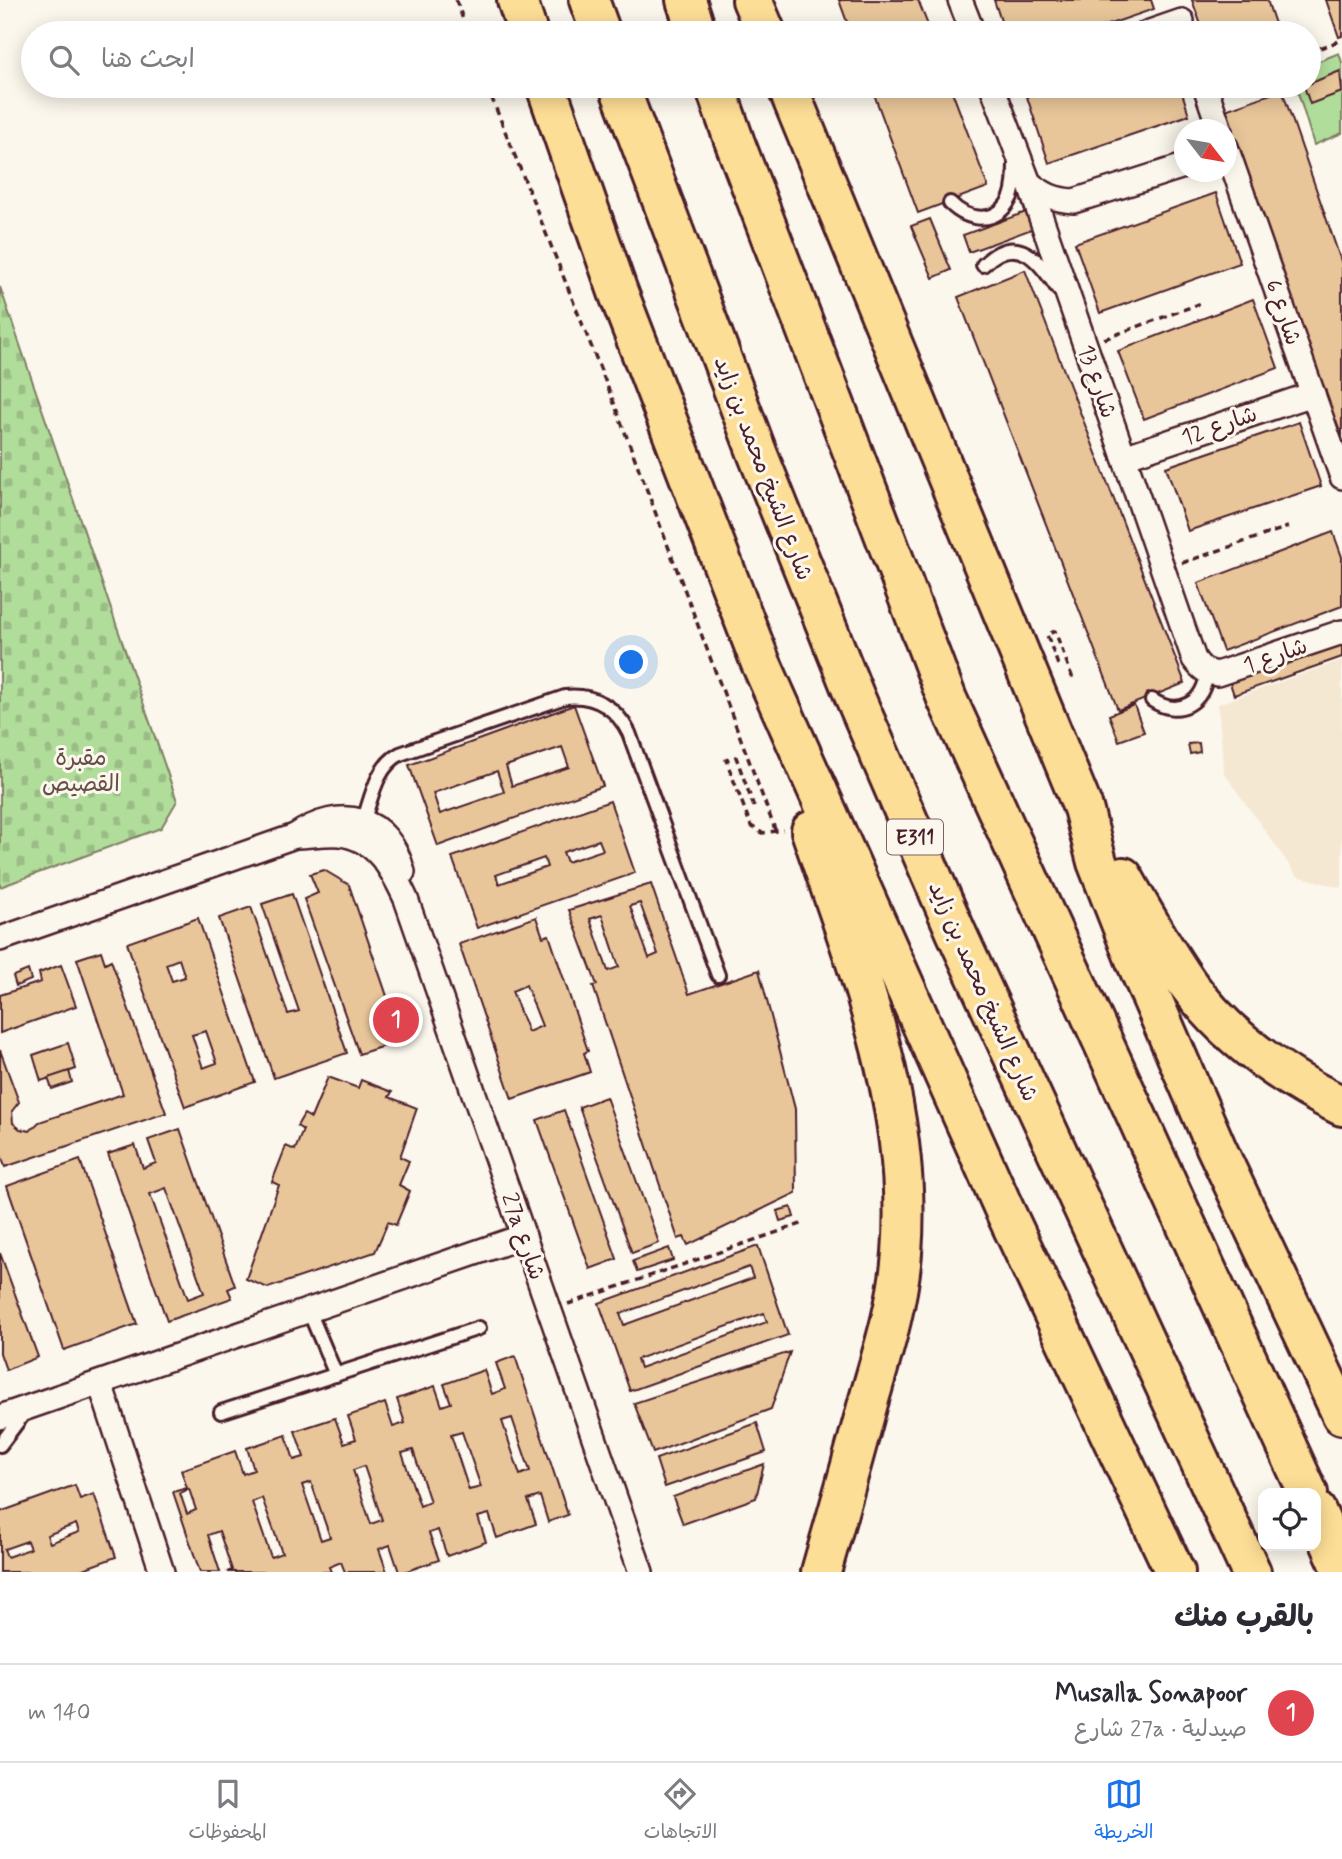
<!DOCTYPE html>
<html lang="ar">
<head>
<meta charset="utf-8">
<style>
  body { margin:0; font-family:Mynerve,"Playpen Sans Arabic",sans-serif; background:#f7f7f7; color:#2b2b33; direction:rtl }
  .controls { position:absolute; right:21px; bottom:21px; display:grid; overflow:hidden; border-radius:14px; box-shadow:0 4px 18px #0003 }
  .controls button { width:63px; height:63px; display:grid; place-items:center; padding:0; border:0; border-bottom:2px solid #e1e1e2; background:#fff; color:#2b2b33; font:35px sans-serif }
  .compass { position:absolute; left:1174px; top:119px; width:63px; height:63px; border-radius:50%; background:#fff; box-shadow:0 4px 18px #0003; rotate:121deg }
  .you { position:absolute; left:632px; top:663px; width:24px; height:24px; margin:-18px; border:5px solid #fff; border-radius:50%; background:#1a73e8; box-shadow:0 0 0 10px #1a73e833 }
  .badge { display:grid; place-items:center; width:46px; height:46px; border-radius:50%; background:#1a73e8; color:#fff; font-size:23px; font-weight:700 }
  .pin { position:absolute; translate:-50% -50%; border:4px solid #fff; box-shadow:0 2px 7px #0006 }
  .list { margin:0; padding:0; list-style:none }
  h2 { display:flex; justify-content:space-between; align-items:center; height:91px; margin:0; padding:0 28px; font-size:30px }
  h2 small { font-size:23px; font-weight:400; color:#7c7c81 }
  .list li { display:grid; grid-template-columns:46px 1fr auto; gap:21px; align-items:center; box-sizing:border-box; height:98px; padding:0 28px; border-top:2px solid #e1e1e2 }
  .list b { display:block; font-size:26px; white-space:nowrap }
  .list p { margin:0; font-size:23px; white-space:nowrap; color:#7c7c81 }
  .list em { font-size:23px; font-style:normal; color:#7c7c81 }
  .icon { flex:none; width:38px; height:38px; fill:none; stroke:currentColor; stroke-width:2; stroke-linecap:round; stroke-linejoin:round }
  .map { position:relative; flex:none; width:1342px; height:1572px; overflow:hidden; direction:ltr }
  .search { position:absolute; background:#fff; box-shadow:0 4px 18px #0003; left:21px; right:21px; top:21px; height:77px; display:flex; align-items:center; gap:18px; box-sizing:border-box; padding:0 24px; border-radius:38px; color:#7c7c81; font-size:26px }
  .sheet { height:189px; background:#fff }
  nav { display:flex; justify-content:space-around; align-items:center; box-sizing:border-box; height:98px; border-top:2px solid #e1e1e2; background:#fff; font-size:19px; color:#7c7c81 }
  nav a { display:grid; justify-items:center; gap:4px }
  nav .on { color:#1a73e8 }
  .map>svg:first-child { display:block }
</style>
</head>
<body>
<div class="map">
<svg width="1342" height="1572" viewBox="0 0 1342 1572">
  <defs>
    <pattern id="cemetery-stones" width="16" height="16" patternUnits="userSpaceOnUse" patternTransform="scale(1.75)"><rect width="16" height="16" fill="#b1dd9b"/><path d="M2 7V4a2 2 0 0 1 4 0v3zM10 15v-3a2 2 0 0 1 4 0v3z" fill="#9abd86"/></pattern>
  </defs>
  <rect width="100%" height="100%" fill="#fbf7ec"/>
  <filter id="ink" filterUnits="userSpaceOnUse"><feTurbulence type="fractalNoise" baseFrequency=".0143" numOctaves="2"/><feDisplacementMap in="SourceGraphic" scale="14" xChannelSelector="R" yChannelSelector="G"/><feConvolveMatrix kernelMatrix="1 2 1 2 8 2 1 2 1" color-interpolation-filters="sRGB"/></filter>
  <g filter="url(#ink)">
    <path fill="#f5e8d3" d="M1342 660V888L1297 876 1224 773 1218 704Z"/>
    <path fill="url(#cemetery-stones)" stroke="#7e7e63" stroke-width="2" d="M0 287 177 801 161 828 0 887Z"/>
    <path fill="#b1dd9b" stroke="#7e7e63" stroke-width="2" d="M1339 53 1342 63V133L1314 145 1296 86H1309V65Z"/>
    <g fill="#e8c69a" stroke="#4a1f2b" stroke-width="2" fill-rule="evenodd">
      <path d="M839 0H918L931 33H851Z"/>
      <path d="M994 0H1151L1154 9 1084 33H1005Z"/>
      <path d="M1192 0H1267L1278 33H1204Z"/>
      <path d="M1326 0H1342V36L1339 37Z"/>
      <path d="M1340 71 1342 92 1310 104 1304 86Z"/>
      <path d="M871 86H950L988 187 918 213Z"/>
      <path d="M1041 86H1180L1189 115 1049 163 1025 91Z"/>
      <path d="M1282 90 1342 264V451L1225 110Z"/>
      <path d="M1216 193 1240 263 1100 313 1075 243Z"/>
      <path d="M1026 212 1032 229 969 252 963 235Z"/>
      <path d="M930 219 951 270 933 278 911 226Z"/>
      <path d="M1025 270 1185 683 1118 710 958 297Z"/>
      <path d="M1253 299 1278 368 1144 419 1118 351Z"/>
      <path d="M1299 422 1321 486 1188 531 1166 467Z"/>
      <path d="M1333 532 1342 557V606L1223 651 1198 583Z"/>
      <path d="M1342 641V657L1234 695 1229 680Z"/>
      <path d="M574 705 603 786 438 846 409 765ZM562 747 569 767 512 786 506 766ZM497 771 504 792 440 814 433 793Z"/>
      <path d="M1134 705 1144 732 1119 741 1109 715Z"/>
      <path d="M1199 743 1200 752 1190 754 1188 744Z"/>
      <path d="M610 801 635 873 477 928 452 857ZM599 840 603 850 567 862 563 852ZM544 858 547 867 499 884 496 875Z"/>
      <path d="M324 870 349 885 402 1040 359 1054 304 899 318 893 310 874Z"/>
      <path d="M651 884 689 994 759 970 795 1109 796 1193 688 1245 684 1237 678 1239 593 986 597 985 569 910ZM640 903 658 954 649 958 630 906ZM602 915 619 967 608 971 590 919Z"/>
      <path d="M292 894 347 1053 274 1078 219 918 251 907 288 1014 299 1011 262 904Z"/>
      <path d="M536 917 543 937 549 935 588 1051 584 1053 590 1072 512 1099 459 944ZM526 985 542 1026 528 1032 512 991Z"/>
      <path d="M198 918 255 1082 185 1107 127 943ZM179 959 185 977 172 981 166 964ZM206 1031 217 1063 203 1068 192 1035Z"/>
      <path d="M101 951 105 963 111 960 166 1113 5 1167 0 1152V1050L19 1102 12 1111 13 1123 20 1129 30 1131 39 1122 123 1094 77 959Z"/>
      <path d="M61 965 76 1006 0 1033V995L41 982 39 973Z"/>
      <path d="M28 970 31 980 16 986 13 976Z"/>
      <path d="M68 1043 76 1069 41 1081 33 1055Z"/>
      <path d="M69 1071 72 1082 52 1089 48 1078Z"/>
      <path d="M328 1077 358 1088 361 1080 392 1092 389 1097 417 1108 400 1157 409 1161 399 1185 410 1191 396 1225 388 1222 375 1252 268 1288 246 1279 279 1185 272 1182 286 1146 295 1150 303 1130 297 1126 304 1114 311 1118Z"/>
      <path d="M606 1097 659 1243 632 1253 579 1107Z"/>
      <path d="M564 1110 617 1259 590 1269 537 1120Z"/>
      <path d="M180 1129 235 1286 228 1289 232 1298 167 1321 108 1154 135 1145 143 1168 156 1163 148 1140ZM166 1188 204 1293 188 1299 150 1194Z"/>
      <path d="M80 1160 137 1324 64 1350 7 1186Z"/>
      <path d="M791 1207 794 1217 780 1221 777 1211Z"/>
      <path d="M758 1246 788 1335 630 1391 599 1303ZM749 1267 753 1278 624 1325 620 1314ZM764 1313 767 1322 640 1368 637 1359Z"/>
      <path d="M669 1248 673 1260 637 1272 633 1261Z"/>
      <path d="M0 1253 38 1357 6 1370 0 1353Z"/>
      <path d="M790 1352 771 1409 653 1453 634 1403Z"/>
      <path d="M515 1356 568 1515 548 1522 540 1496 528 1500 536 1524 497 1538 489 1514 478 1517 486 1542 447 1556 438 1530 429 1533 439 1560 404 1572H399L390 1545 379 1549 387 1572H345L341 1562 329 1567 331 1572H227L232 1570 219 1531 208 1535 220 1572H200L173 1492 187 1488 181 1470 235 1451 243 1474 254 1470 247 1448 286 1435 294 1460 304 1457 295 1431 335 1418 344 1443 356 1439 348 1416 385 1403 393 1427 405 1423 397 1399 435 1386 442 1406 451 1403 444 1384 484 1370 492 1394 505 1389 496 1363ZM512 1418 530 1471 520 1475 502 1421ZM462 1432 481 1487 469 1490 451 1435ZM413 1450 430 1502 420 1506 402 1453ZM364 1466 382 1520 371 1524 353 1470ZM311 1482 330 1537 321 1540 302 1485ZM189 1489 196 1510 187 1514 180 1493ZM262 1498 282 1553 271 1557 252 1502Z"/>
      <path d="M757 1423 766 1452 665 1487 656 1459Z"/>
      <path d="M764 1464 756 1498 683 1524 673 1497Z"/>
      <path d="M75 1485 80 1499 94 1494 116 1557 75 1572H0V1512ZM76 1524 79 1532 50 1543 47 1535ZM27 1541 30 1549 7 1557 4 1549Z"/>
    </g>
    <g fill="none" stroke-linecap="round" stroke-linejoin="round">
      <g stroke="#4a1f2b" stroke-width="18">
        <g id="lane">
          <path d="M950 203C968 222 998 225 1011 197 1015 187 1015 174 1015 163"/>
          <path d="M983 265C1017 231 1039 260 1058 289"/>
          <path d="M1152 700C1179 718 1204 703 1207 672"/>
          <path d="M363 822C372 797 376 767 400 754L565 697C594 694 616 707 629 733L718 975"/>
          <path d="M309 1311 336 1375"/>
          <path d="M221 1412 479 1328"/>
          <path d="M0 1445 27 1409"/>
        </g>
      </g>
      <g stroke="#4a1f2b" stroke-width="28">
        <g id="street">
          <path d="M960 0 973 33"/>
          <path d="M1147 33 1182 21"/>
          <path d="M992 86 1029 183 1194 659C1201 669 1206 672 1217 674L1342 632"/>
          <path d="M1205 86 1220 130"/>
          <path d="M1226 147 1342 477"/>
          <path d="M1029 183C1044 195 1055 200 1074 201L1184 166"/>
          <path d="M1124 457 1313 394"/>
          <path d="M295 836C310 836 325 833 339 834 376 837 393 871 406 899L641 1572"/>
          <path d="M0 939 295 836C341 805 388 815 403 872"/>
          <path d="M100 1383 162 1572"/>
          <path d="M0 1417 524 1236"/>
        </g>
      </g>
      <g stroke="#4a1f2b" stroke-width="44">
        <g id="highway">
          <path d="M517 0 528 33"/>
          <path d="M589 0 601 33"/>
          <path d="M686 0 697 33"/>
          <path d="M752 0 766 33"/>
          <path d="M546 86 618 292 760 661 1004 1209 1175 1572"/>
          <path d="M619 86 758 455 854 695 956 932 1251 1572"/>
          <path d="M715 86 735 143 947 699 1308 1493"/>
          <path d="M787 86 1083 808 1097 862 1135 959 1216 1147 1342 1415"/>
          <path d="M811 831C857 967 914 1106 902 1253 898 1305 882 1354 868 1403 853 1459 837 1516 821 1572"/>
          <path d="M1123 877C1143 913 1164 950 1187 983 1226 1037 1283 1077 1342 1106"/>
          <path d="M1316 1511 1342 1569"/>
        </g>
      </g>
      <g stroke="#4a1f2b" stroke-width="3.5" stroke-dasharray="7 5" stroke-linecap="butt">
        <path d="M456 0 468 33"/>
        <path d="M1309 52 1342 40"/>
        <path d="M487 86 614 403 776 832"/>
        <path d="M1104 339 1199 304"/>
        <path d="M1182 563 1288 527"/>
        <path d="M1058 665 1047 635 1055 631 1073 679"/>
        <path d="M754 807 736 757 726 760 751 826 762 833 783 830"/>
        <path d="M568 1304 801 1224"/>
      </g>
      <use href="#lane" stroke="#fbf7ec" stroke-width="12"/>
      <use href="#street" stroke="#fbf7ec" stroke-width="23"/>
      <use href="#highway" stroke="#fdde96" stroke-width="38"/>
    </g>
  </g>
  <g text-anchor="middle" stroke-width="6" stroke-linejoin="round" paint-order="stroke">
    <rect fill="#fbf7ec" stroke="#7f6065" stroke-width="2" x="887" y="819.5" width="56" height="35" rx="5"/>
    <g font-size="21" font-weight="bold" fill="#4a1f2b">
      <text x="915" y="844">E311</text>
    </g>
    <g font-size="23" fill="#4a1f2b" stroke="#fbf7ec">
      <text transform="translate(1284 312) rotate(71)" y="8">شارع 6</text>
      <text transform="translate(1098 381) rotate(71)" y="8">شارع 13</text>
      <text transform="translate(1219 425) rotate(-19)" y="8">شارع 12</text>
      <text transform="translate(764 468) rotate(69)" y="8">شارع الشيخ محمد بن زايد</text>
      <text transform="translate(1275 655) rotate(-19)" y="8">شارع 1</text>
      <text transform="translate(984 991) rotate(66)" y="8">شارع الشيخ محمد بن زايد</text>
      <text transform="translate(524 1236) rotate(71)" y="8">27a شارع</text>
    </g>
    <g font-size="23" fill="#644e47" stroke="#fbf7ec">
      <text x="81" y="765">مقبرة<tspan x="81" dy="26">القصيص</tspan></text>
    </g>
  </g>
</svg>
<div class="controls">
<button><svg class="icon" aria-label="locate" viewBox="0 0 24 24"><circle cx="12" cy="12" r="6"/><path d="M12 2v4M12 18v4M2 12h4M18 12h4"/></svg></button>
</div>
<svg class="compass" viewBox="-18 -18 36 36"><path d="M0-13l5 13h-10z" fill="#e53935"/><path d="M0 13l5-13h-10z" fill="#7c7c81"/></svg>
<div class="you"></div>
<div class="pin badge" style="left:396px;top:1020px;background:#e0444e">1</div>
<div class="search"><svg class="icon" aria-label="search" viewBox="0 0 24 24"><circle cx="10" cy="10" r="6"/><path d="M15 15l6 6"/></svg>ابحث هنا</div>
</div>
<section class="sheet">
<h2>بالقرب منك<small></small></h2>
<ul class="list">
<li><span class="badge" style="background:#e0444e">1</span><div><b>Musalla Sonapoor</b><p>صيدلية · 27a شارع</p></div><em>140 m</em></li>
</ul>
</section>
<nav>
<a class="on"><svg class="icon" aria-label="map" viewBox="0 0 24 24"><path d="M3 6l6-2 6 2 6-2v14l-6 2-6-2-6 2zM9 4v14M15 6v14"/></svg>الخريطة</a>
<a><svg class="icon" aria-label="directions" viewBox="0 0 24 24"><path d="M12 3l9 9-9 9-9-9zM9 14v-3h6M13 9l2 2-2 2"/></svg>الاتجاهات</a>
<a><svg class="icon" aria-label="saved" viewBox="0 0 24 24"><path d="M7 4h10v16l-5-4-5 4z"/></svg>المحفوظات</a>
</nav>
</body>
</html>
